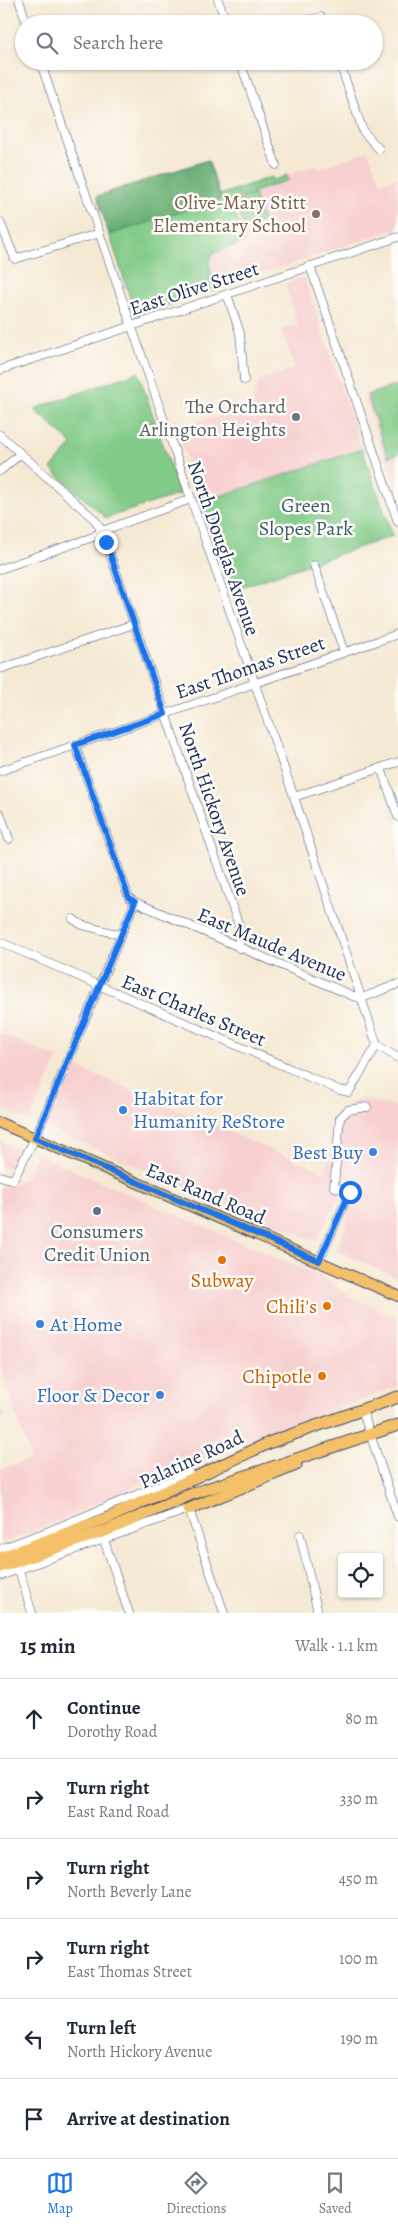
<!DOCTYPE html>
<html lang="en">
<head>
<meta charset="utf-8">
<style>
  body { margin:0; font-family:Alegreya,serif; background:#f6f6f7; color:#1f2937 }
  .controls { position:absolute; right:15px; bottom:15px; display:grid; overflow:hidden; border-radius:5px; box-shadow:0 1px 4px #0004 }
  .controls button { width:45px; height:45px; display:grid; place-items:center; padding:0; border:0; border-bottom:1px solid #e0e1e3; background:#fff; color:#1f2937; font:25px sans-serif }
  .stop { position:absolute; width:15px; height:15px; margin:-11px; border:4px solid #1a73e8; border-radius:50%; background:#fff }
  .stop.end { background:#1a73e8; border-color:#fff; box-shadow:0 1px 5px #0008 }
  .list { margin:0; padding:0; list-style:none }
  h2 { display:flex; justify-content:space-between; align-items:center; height:65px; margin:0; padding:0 20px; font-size:21px }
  h2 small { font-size:16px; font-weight:400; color:#747a83 }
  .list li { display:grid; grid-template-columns:32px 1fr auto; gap:15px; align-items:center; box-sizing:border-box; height:80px; padding:0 20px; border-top:1px solid #e0e1e3 }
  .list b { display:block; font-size:19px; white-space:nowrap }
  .list p { margin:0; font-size:16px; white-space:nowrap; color:#747a83 }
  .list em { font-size:16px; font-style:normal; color:#747a83 }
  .icon { flex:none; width:28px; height:28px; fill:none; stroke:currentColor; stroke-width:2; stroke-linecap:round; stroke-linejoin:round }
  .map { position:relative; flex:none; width:398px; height:1613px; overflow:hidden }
  .search { position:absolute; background:#fff; box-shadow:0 1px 4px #0004; left:15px; right:15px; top:15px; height:55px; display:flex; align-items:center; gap:12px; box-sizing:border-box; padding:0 18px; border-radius:28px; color:#747a83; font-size:19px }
  .sheet { height:545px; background:#fff }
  nav { display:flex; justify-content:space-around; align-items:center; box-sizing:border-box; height:70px; border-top:1px solid #e0e1e3; background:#fff; font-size:14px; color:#747a83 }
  nav a { display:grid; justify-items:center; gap:2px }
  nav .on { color:#1a73e8 }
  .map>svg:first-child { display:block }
</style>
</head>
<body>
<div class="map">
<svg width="398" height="1613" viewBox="0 0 398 1613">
  <rect width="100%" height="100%" fill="#fdfcf7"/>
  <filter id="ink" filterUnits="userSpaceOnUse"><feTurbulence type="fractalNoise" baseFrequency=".02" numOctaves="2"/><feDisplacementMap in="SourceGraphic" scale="10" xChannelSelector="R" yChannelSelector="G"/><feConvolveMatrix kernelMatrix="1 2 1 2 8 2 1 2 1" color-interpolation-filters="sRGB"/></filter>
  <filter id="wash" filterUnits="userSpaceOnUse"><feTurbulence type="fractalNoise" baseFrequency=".0096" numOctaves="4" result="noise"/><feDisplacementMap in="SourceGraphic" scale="20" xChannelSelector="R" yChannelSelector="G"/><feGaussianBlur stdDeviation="1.12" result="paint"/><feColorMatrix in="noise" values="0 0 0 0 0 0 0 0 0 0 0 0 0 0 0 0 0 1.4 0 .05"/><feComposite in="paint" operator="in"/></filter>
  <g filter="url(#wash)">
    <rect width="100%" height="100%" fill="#f6e9d4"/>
    <g fill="#f7d0d0">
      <path d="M368 151 381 183 398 177V228L217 289 209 261 230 200 288 180 287 175 317 165 318 169Z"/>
      <path d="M304 277 362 449 202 502 176 429 253 405 255 392 261 380 295 368 281 330 298 325 285 284Z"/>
      <path d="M398 383V493L363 395Z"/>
      <path d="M0 1033 58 1058 30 1121 0 1109Z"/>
      <path d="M75 1066 326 1173 337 1113 357 1099 398 1107V1278L336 1251 354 1201 337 1199 316 1241 51 1130 47 1125Z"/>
      <path d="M0 1141 18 1148 9 1168 0 1165Z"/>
      <path d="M36 1154 324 1278 349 1296 398 1318V1386L133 1487 55 1524 0 1543V1469L31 1459 0 1365V1188L26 1179Z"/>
    </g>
    <g fill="#82cb88" stroke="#4e7d73">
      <path d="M208 160 220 195 271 177 275 180 287 175 288 180 230 200 245 242 213 253C205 264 213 278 217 289L136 316 97 196Z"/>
      <path d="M254 194 263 221 244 228 235 201Z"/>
      <path d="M138 372 180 494 106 518 51 469 72 444 34 409Z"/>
      <path d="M398 385V454L388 457 367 395Z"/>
      <path d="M362 449 393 536 232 590 202 502Z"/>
    </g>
    <path fill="#69af74" stroke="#426f69" d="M208 160 221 199 109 235 97 196Z"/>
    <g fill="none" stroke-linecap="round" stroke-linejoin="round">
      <path stroke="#68c5e6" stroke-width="2" d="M0 1415H4"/>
    </g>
  </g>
  <g filter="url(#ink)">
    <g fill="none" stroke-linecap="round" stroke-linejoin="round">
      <g stroke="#3c4b70" stroke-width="9">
        <g id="minor">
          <path d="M19 0 27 24"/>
          <path d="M218 0 227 24"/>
          <path d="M293 24 321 17 326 24"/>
          <path d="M40 61 294 797 377 1045"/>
          <path d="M240 61 276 165"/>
          <path d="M339 61 363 131 379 149"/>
          <path d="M0 222 15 259 100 233"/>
          <path d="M310 266 398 522"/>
          <path d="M227 294 240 333 244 380"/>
          <path d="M0 370 398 237"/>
          <path d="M0 435 95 520 102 531 239 926V948"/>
          <path d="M0 471 20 454"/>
          <path d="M314 565 344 652"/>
          <path d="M0 569 93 537 102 531 191 499"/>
          <path d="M0 669 134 624"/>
          <path d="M75 745 129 898 135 902 353 996 362 998 398 984"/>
          <path d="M381 768 398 817"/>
          <path d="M0 771 398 634"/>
          <path d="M294 797 398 762"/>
          <path d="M0 813 9 839"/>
          <path d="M73 919 82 925 121 935"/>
          <path d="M0 942 339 1090 349 1092 377 1045"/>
          <path d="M377 1045 398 1058"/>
          <path d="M0 1176 13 1180 35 1138 135 902"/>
          <path d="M319 1261 350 1192 334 1187 340 1118 348 1110 367 1107"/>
          <path d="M362 1410 398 1517"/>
          <path d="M300 1535 318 1613"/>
          <path d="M104 1540 129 1613"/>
          <path d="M0 1549 49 1531 189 1473"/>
          <path d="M19 1570 32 1613"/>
          <path d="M0 1576 189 1509 224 1613"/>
        </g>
      </g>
      <g stroke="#3c4b70" stroke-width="12">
        <path id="major" d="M0 1123 398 1296"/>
      </g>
      <g stroke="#3c4b70" stroke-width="13">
        <g id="highway">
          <path d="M189 1509 296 1465"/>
          <path d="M0 1558 110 1517 271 1442 398 1397"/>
          <path d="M0 1567 108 1530 192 1494 398 1425"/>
        </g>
      </g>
      <use href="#minor" stroke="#fff" stroke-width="8"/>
      <use href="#major" stroke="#f4c16a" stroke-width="10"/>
      <use href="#highway" stroke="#f4c16a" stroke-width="11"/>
    </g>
  </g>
  <g fill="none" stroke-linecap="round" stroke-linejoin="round" filter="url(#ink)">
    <path stroke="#1a73e8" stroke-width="6" d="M106 542 165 714 75 745 129 898 135 902 35 1138 319 1261 350 1192"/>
  </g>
  <circle fill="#8d6e63" stroke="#fdfcf7" stroke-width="2" cx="316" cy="214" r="5"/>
  <circle fill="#6b7280" stroke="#fdfcf7" stroke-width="2" cx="296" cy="417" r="5"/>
  <g fill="#3f7fe0" stroke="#fdfcf7" stroke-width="2">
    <circle cx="123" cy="1110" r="5"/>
    <circle cx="373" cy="1152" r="5"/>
    <circle cx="40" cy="1324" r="5"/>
    <circle cx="160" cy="1395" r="5"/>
  </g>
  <circle fill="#5c6f8a" stroke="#fdfcf7" stroke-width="2" cx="97" cy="1211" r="5"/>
  <g fill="#e8710a" stroke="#fdfcf7" stroke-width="2">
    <circle cx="222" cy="1260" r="5"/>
    <circle cx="327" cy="1306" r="5"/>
    <circle cx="322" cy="1376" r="5"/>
  </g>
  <g text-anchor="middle" stroke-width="5" stroke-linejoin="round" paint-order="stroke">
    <g font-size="20" fill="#785e54" stroke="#fdfcf7" text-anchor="end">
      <text x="306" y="209">Olive-Mary Stitt<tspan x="306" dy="23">Elementary School</tspan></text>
    </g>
    <g font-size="20" fill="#1b2f5e" stroke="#fdfcf7">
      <text transform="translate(194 288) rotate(-18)" y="7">East Olive Street</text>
      <text transform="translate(224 548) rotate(71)" y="7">North Douglas Avenue</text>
      <text transform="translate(250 667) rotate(-19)" y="7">East Thomas Street</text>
      <text transform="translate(215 809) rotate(71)" y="7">North Hickory Avenue</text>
      <text transform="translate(272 944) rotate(23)" y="7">East Maude Avenue</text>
      <text transform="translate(194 1010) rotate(23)" y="7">East Charles Street</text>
      <text transform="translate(206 1193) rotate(23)" y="7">East Rand Road</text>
      <text transform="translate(191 1459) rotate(-25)" y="7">Palatine Road</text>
    </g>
    <g font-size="20" fill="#5b616d" stroke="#fdfcf7" text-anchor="end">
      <text x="286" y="413">The Orchard<tspan x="286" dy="23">Arlington Heights</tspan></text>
    </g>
    <g font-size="20" fill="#3a5e6b" stroke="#fdfcf7">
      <text x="306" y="512">Green<tspan x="306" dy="23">Slopes Park</tspan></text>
    </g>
    <g font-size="20" fill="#366cbe" stroke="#fdfcf7" text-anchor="start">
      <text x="133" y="1105">Habitat for<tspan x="133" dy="23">Humanity ReStore</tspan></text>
      <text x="363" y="1159" text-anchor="end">Best Buy</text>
      <text x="50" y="1331">At Home</text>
      <text x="150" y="1402" text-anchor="end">Floor &amp; Decor</text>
    </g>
    <g font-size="20" fill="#4e5e75" stroke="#fdfcf7">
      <text x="97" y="1238">Consumers<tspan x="97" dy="23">Credit Union</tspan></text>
    </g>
    <g font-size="20" fill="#c56008" stroke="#fdfcf7" text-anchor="end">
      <text x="222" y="1287" text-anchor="middle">Subway</text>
      <text x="317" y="1313">Chili's</text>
      <text x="312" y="1383">Chipotle</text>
    </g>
  </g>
</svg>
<div class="controls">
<button><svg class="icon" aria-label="locate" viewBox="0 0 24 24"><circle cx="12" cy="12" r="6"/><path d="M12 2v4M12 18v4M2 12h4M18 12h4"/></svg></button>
</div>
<div class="stop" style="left:350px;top:1192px"></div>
<div class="stop end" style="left:106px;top:542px"></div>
<div class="search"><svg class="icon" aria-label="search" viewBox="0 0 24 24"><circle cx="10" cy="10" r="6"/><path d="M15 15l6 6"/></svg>Search here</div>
</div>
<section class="sheet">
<h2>15 min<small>Walk · 1.1 km</small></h2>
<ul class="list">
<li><svg class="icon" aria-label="ahead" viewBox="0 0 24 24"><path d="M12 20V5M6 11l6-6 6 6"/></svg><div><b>Continue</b><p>Dorothy Road</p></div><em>80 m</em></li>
<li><svg class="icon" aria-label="right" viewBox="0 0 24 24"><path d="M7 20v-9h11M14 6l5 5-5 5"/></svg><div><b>Turn right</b><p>East Rand Road</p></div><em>330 m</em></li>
<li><svg class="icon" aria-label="right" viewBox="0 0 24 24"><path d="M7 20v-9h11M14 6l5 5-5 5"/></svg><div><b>Turn right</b><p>North Beverly Lane</p></div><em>450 m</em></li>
<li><svg class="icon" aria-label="right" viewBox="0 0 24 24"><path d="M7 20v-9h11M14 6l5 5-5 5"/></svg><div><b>Turn right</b><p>East Thomas Street</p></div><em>100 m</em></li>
<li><svg class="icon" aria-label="left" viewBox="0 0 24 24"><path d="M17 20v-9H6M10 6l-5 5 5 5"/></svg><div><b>Turn left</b><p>North Hickory Avenue</p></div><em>190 m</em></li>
<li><svg class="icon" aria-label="arrive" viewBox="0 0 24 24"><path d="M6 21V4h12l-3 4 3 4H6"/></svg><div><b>Arrive at destination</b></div></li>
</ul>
</section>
<nav>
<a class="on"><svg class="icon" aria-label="map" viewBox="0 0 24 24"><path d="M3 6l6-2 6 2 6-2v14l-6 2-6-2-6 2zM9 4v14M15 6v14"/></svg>Map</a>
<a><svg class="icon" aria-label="directions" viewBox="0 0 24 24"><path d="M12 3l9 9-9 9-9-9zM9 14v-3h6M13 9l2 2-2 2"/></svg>Directions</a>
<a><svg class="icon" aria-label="saved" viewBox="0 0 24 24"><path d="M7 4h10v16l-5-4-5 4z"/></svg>Saved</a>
</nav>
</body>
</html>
